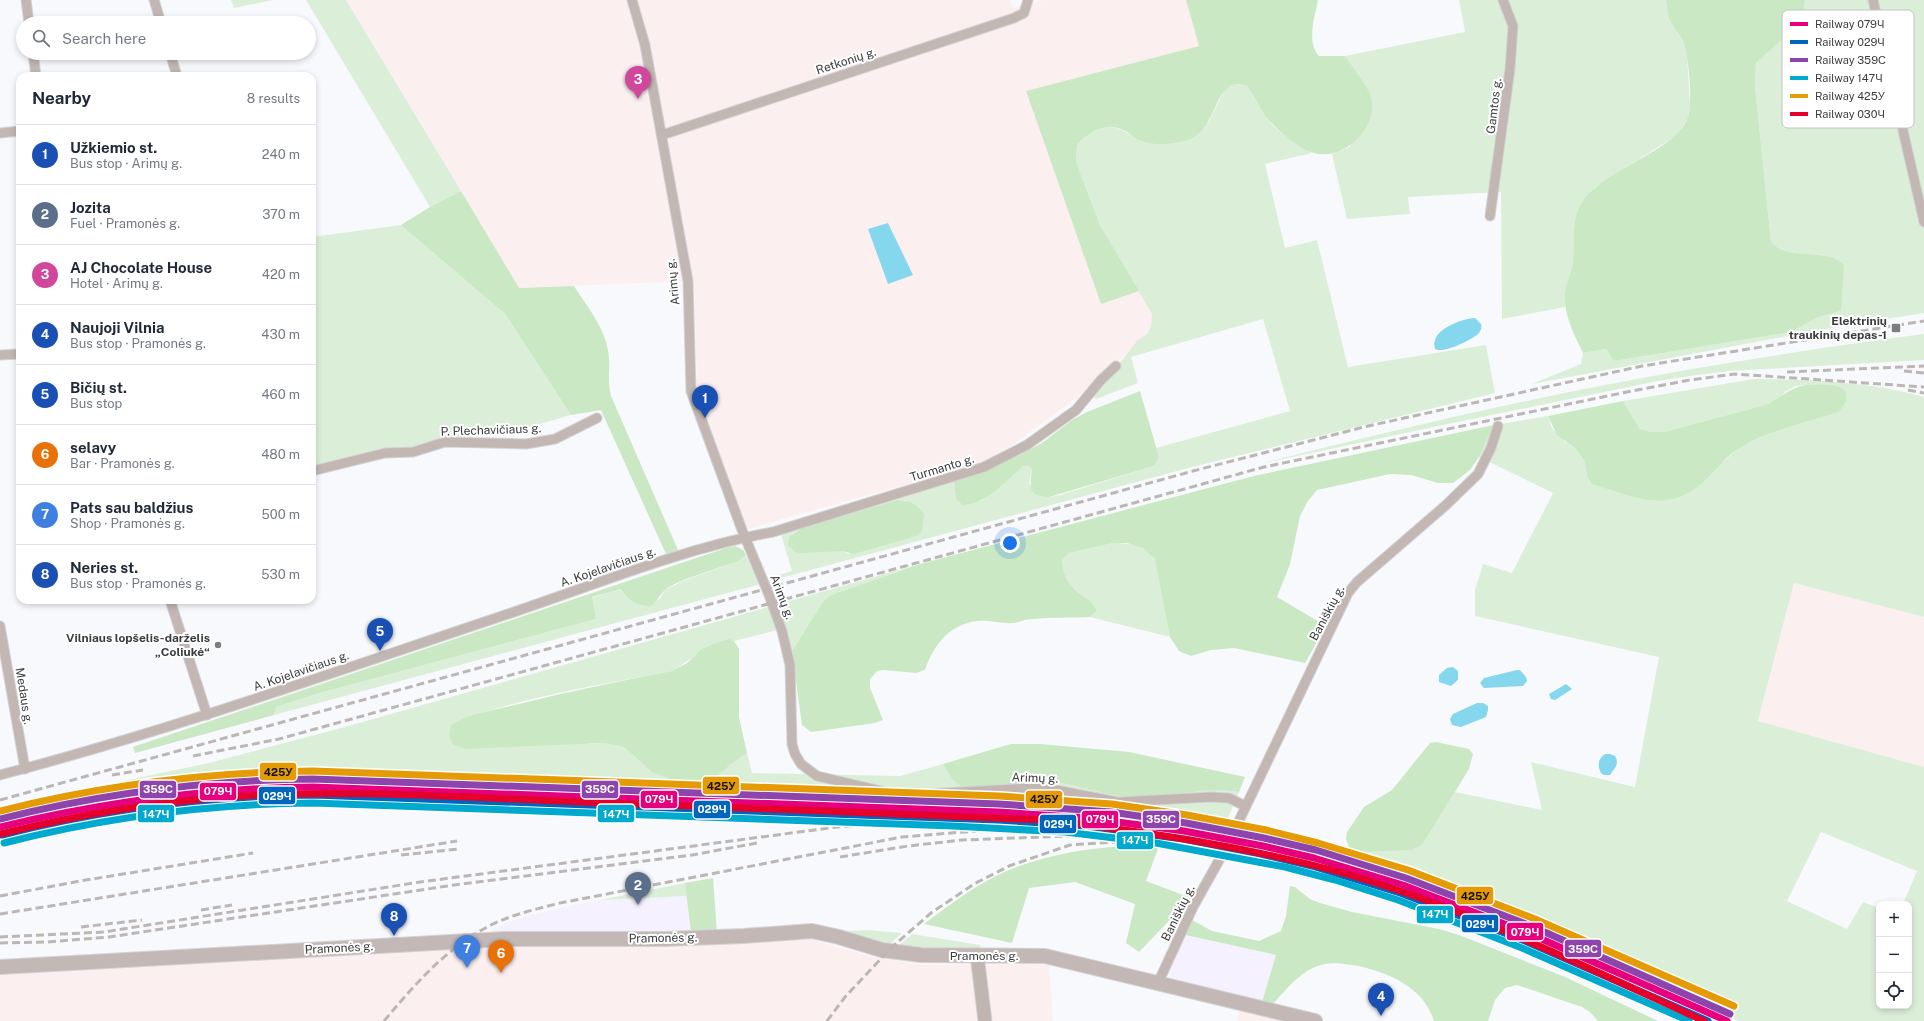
<!DOCTYPE html>
<html lang="en">
<head>
<meta charset="utf-8">
<style>
  body { margin:0; font-family:"Public Sans",sans-serif; background:#f2f2f3; color:#1f2937 }
  .controls { position:absolute; right:12px; bottom:12px; display:grid; overflow:hidden; border-radius:8px; box-shadow:0 2px 6px #0003 }
  .controls button { width:36px; height:36px; display:grid; place-items:center; padding:0; border:0; border-bottom:1px solid #e0e1e3; background:#fff; color:#1f2937; font:20px sans-serif }
  .you { position:absolute; left:1010px; top:543px; width:14px; height:14px; margin:-10px; border:3px solid #fff; border-radius:50%; background:#1a73e8; box-shadow:0 0 0 6px #1a73e833 }
  .badge { display:grid; place-items:center; width:26px; height:26px; border-radius:50%; background:#0b8043; color:#fff; font-size:13px; font-weight:700 }
  .pin { position:absolute; translate:-50% -33px; filter:drop-shadow(0 1px 2px #0008) }
  .pin::after { content:''; position:absolute; top:21px; width:14px; height:12px; background:inherit; clip-path:polygon(0 0,100% 0,50% 100%) }
  .list { margin:0; padding:0; list-style:none }
  h2 { display:flex; justify-content:space-between; align-items:center; height:52px; margin:0; padding:0 16px; font-size:17px }
  h2 small { font-size:13px; font-weight:400; color:#747a83 }
  .list li { display:grid; grid-template-columns:26px 1fr auto; gap:12px; align-items:center; box-sizing:border-box; height:60px; padding:0 16px; border-top:1px solid #e0e1e3 }
  .list b { display:block; font-size:15px; white-space:nowrap }
  .list p { margin:0; font-size:13px; white-space:nowrap; color:#747a83 }
  .list em { font-size:13px; font-style:normal; color:#747a83 }
  .icon { flex:none; width:22px; height:22px; fill:none; stroke:currentColor; stroke-width:2; stroke-linecap:round; stroke-linejoin:round }
  .map { position:relative; flex:none; width:1924px; height:1021px; overflow:hidden }
  .search { position:absolute; background:#fff; box-shadow:0 2px 6px #0003; left:16px; top:16px; width:300px; height:44px; display:flex; align-items:center; gap:10px; box-sizing:border-box; padding:0 14px; border-radius:22px; color:#747a83; font-size:15px }
  .panel { position:absolute; background:#fff; box-shadow:0 2px 6px #0003; left:16px; top:72px; width:300px; height:532px; border-radius:12px }
  .map>svg:first-child { display:block }
</style>
</head>
<body>
<div class="map">
<svg width="1924" height="1021" viewBox="0 0 1924 1021">
  <rect width="100%" height="100%" fill="#f8f9fc"/>
  <g fill="#f5f1fe">
    <path d="M687 896 691 932 485 935 506 923 534 914 600 900Z"/>
    <path d="M1186 935 1276 955 1262 1002 1172 981 1168 970Z"/>
  </g>
  <g fill="#fbf0ef">
    <path d="M346 0H1010L1013 8 1043 0H1186L1199 46 1026 91 1101 304 1139 291 1152 314 1151 326 1147 334 1078 397 1005 450 979 464 747 529 699 404 697 392 694 281 519 288Z"/>
    <path d="M1794 583 1924 617V767L1758 721Z"/>
    <path d="M810 939 873 957 925 965 1049 964 1053 1021H0V972L454 948 744 943Z"/>
    <path d="M1240 1009 1290 1021H1237Z"/>
  </g>
  <g fill="#dbefd8" fill-rule="evenodd">
    <path d="M231 0H273L234 8Z"/>
    <path d="M306 0H346L461 191 430 207Z"/>
    <path d="M1459 0H1666L1670 19 1682 39 1687 55 1690 105 1688 118 1677 135 1594 188 1574 254 1573 271 1565 291V307L1502 319 1501 192 1408 197 1410 214 1347 219 1332 154 1350 147 1371 97 1345 56 1465 32Z"/>
    <path d="M1805 0H1924V313L1842 326 1532 384 1581 364 1583 353 1606 349 1614 361 1791 332 1818 317 1841 311 1835 259C1817 256 1783 255 1771 242L1755 86 1756 63 1802 22Z"/>
    <path d="M1234 84 1247 86C1255 96 1259 108 1267 118 1277 133 1296 143 1312 153L1265 164 1285 248 1317 240 1348 367 1486 345 1495 393 1192 467 770 581 769 578 792 571 781 534 802 528 792 534 833 551H842L849 554 907 500H897L954 481 956 499 981 501 1023 466H1029L1032 469 1029 484 1049 497 1060 495 1154 466 1158 454 1156 448 1290 411 1263 319 1131 357 1138 383 1096 399 1094 397V395L1137 341 1147 334 1151 326 1152 314 1100 225 1076 162 1077 144C1104 122 1111 122 1140 140L1208 123 1225 89Z"/>
    <path d="M401 225 505 314 571 415 505 434 438 440 423 446 312 468V237Z"/>
    <path d="M1924 334V360L1730 371 1697 375 1658 381 1443 425 1259 464C1402 428 1546 394 1692 369 1769 356 1846 344 1924 334Z"/>
    <path d="M1754 379C1807 379 1873 382 1924 397V617L1794 583 1758 721 1924 767V1021H1739L1499 914 1437 889 1383 873 1345 864 1349 847 1357 852 1424 842 1455 792 1542 810 1531 762 1635 787 1659 657 1475 616V590L1483 564 1512 573 1553 493 1479 457 1494 425 1548 416 1552 428 1565 442 1576 449 1584 460 1587 476 1723 462 1739 447 1769 434 1840 387 1807 385 1796 386 1785 392 1778 400 1765 405 1664 432H1651L1640 429 1623 401ZM1821 832 1917 871 1903 904H1909V1006H1879V908L1863 902 1847 929 1787 901Z"/>
    <path d="M1113 543C1127 543 1145 544 1154 558 1160 566 1168 625 1170 637L1090 617 1097 611C1093 599 1080 597 1071 587 1065 580 1063 569 1062 560L1069 553Z"/>
    <path d="M746 555 761 584 274 715 276 707 316 694 596 619 591 598 621 589 659 600 665 590 683 581 740 560Z"/>
    <path d="M920 564 831 595 823 603 792 651 786 628 734 641C714 637 689 662 672 671 600 685 527 696 458 721L590 744 604 743 624 747 652 772 713 780 730 765 747 753 752 773 900 776 943 764 955 782 1053 781 1068 784 1199 790 1215 789 1239 792 1221 835 1148 822 1022 809 362 783 249 785 147 794 90 803 0 823V811L85 789 209 763 345 727Z"/>
    <path d="M685 883 687 896 600 900Z"/>
    <path d="M868 930 902 933 888 946 848 933 849 931Z"/>
    <path d="M912 934 980 945 981 949 896 948Z"/>
  </g>
  <g fill="#c9e8c3">
    <path d="M1186 0H1318C1315 16 1306 42 1319 56H1345C1351 65 1369 88 1371 97 1379 128 1342 164 1311 152 1297 147 1277 130 1268 119 1261 112 1255 96 1247 86 1243 85 1237 83 1232 85 1213 93 1214 135 1184 141 1171 144 1152 146 1139 140 1133 137 1129 132 1123 130 1105 121 1091 132 1077 144L1076 162 1100 225 1139 291 1101 304 1026 91 1199 46Z"/>
    <path d="M1666 0H1805L1802 22 1756 63 1755 86 1771 242C1786 258 1815 252 1834 258 1837 260 1841 263 1844 265L1841 311 1818 317 1791 332 1614 361 1606 349 1583 353C1574 334 1563 314 1565 292 1566 282 1572 274 1573 263 1575 244 1571 222 1581 204 1602 169 1676 152 1688 117 1693 101 1689 54 1682 39 1678 32 1672 25 1669 18 1668 12 1667 6 1666 0Z"/>
    <path d="M461 191 519 288 574 286C588 308 608 331 609 359 610 374 607 379 611 396L678 550 666 554 601 410 571 415 505 314 401 225 430 207Z"/>
    <path d="M1807 385C1815 385 1833 384 1840 387 1852 393 1845 406 1838 412 1806 422 1771 430 1741 447 1726 455 1716 471 1703 482 1667 515 1633 496 1592 484L1587 476 1584 460 1576 449 1557 435 1548 416 1623 401 1640 429 1651 432H1664L1765 405C1781 399 1789 387 1807 385Z"/>
    <path d="M1140 391 1158 454V459L1154 466 1049 497C1027 496 1030 487 1032 469L1029 466H1023C1006 481 987 504 963 505L956 499 954 481 1018 456 1042 443 1072 420 1087 412Z"/>
    <path d="M1494 425 1479 457 1470 470 1453 483H1438L1411 475 1390 474 1317 490 1308 501 1300 516 1290 564 1277 597 1326 626 1305 663 1234 648 1211 650 1191 656 1179 651 1170 637 1155 559 1143 548 1127 543H1113L1069 553 1062 560C1063 569 1065 580 1072 587 1080 597 1093 599 1097 611L1090 617C1071 618 1051 617 1032 619 1026 619 1020 622 1014 623 1002 624 990 620 978 621 950 623 933 646 925 670L916 673 883 670 877 671 870 679V688L883 720 875 723 811 732 802 725 792 651 823 602 831 595 920 564 1254 476Z"/>
    <path d="M897 500C910 500 916 504 924 514L922 531 916 536 854 554 842 551 801 553 795 552 788 545 789 537 802 528Z"/>
    <path d="M735 546 743 550 746 555 740 560C723 567 676 580 665 590 660 594 657 601 651 606 637 606 629 601 621 589L592 597 596 619 316 694 276 707 274 715 135 753 133 747 726 548Z"/>
    <path d="M729 639 734 641 739 649V717L747 753 730 765 713 780H674L652 772 624 747 604 743 464 749 453 744 449 735 451 725C470 713 494 710 515 705 567 692 619 681 672 671L687 663 702 649 716 643Z"/>
    <path d="M1436 742 1469 749 1473 754 1469 769 1424 842 1420 846 1411 850 1357 852 1349 847 1346 839 1347 832 1364 807 1392 790 1430 743Z"/>
    <path d="M1011 744H1040L1129 752 1245 777 1239 792C1203 786 1169 798 1133 797 1106 797 1080 784 1053 782 1027 780 998 786 971 788 954 786 952 778 943 764Z"/>
    <path d="M1125 846H1159L1146 881 1191 898 1139 952 1126 943 1135 904 1075 882 1029 888 1012 943 924 924C947 907 971 888 998 875 1038 856 1081 849 1125 846Z"/>
    <path d="M713 878 717 933 691 932 685 883Z"/>
    <path d="M1290 886 1295 887 1310 899 1320 903 1352 912 1439 929 1459 935 1565 977 1658 1021H1598L1590 1012 1582 1007 1517 985 1505 988 1495 1000 1488 1021H1434C1424 988 1390 973 1358 966 1347 964 1336 962 1325 964 1302 968 1287 989 1272 1005L1262 1002 1276 955 1186 935 1192 920 1212 931 1259 941 1281 931 1286 916Z"/>
  </g>
  <g fill="#85d7ed">
    <path d="M888 223 913 275 888 284 868 229Z"/>
    <path d="M1475 318 1481 324C1482 327 1481 330 1479 333 1472 340 1443 354 1435 349 1429 330 1461 319 1475 318Z"/>
    <path d="M1453 667 1458 671V680L1451 686 1439 682V675L1447 668Z"/>
    <path d="M1517 670H1520L1526 677 1527 681 1523 686 1484 688 1480 683 1484 678Z"/>
    <path d="M1566 684 1572 689 1555 700 1551 699 1549 694Z"/>
    <path d="M1477 703H1483L1488 706V710L1486 717 1461 727 1452 725 1450 719 1453 714Z"/>
    <path d="M1605 754H1610L1615 756C1620 764 1614 769 1610 775H1604L1601 773C1597 765 1598 759 1605 754Z"/>
  </g>
  <g fill="none" stroke-linecap="round" stroke-linejoin="round">
    <g stroke="#d3d3d5" stroke-width="11">
      <g id="minor">
        <path d="M26 0 29 23"/>
        <path d="M154 0 161 23"/>
        <path d="M632 0 645 45 688 281 691 391 742 530 769 595 782 631 790 665 792 744 795 754 801 764 817 776 894 794H926L1031 788 1056 790 1118 802 1211 797 1229 798 1245 806"/>
        <path d="M1873 0 1924 222"/>
        <path d="M33 53 36 76"/>
        <path d="M170 53 177 76"/>
        <path d="M0 133 20 131"/>
        <path d="M662 135 1014 18 1024 13 1028 0"/>
        <path d="M1490 216 1510 69 1513 26 1503 0"/>
        <path d="M0 355 20 354"/>
        <path d="M312 471 385 453 413 452 445 442 526 444 555 439 597 418"/>
        <path d="M170 600 207 715"/>
        <path d="M0 626 25 769"/>
        <path d="M0 775C172 730 340 670 508 614 594 585 684 548 773 532L984 467 1027 445 1076 410 1101 380 1116 366"/>
        <path d="M1236 827 1348 593 1357 582 1446 505 1478 474 1491 448 1498 426"/>
        <path d="M1158 983 1193 907 1222 855"/>
      </g>
    </g>
    <g stroke="#d3d3d5" stroke-width="15">
      <path id="secondary" d="M977 955 985 1021"/>
    </g>
    <g stroke="#d3d3d5" stroke-width="16">
      <path id="primary" d="M0 967 505 939H664L744 936 812 931 839 937 882 950 921 955 1045 956 1315 1021"/>
    </g>
    <use href="#minor" stroke="#c2b7b3" stroke-width="9"/>
    <use href="#secondary" stroke="#c1b5b1" stroke-width="13"/>
    <use href="#primary" stroke="#c3b8b5" stroke-width="14"/>
    <g stroke="#bcb7b5" stroke-width="3" stroke-dasharray="8 4" stroke-linecap="butt">
      <path d="M1904 371 1924 373"/>
      <path d="M1787 372 1924 366"/>
      <path d="M1908 390 1924 393"/>
      <path d="M193 756 279 739 1264 467 1622 393 1690 380 1735 374 1924 387"/>
      <path d="M112 775 143 770"/>
      <path d="M488 798 575 795"/>
      <path d="M0 800 1193 471 1368 426 1642 366 1924 321"/>
      <path d="M635 804 729 801"/>
      <path d="M401 855 458 849"/>
      <path d="M840 857 908 846 962 840 1070 836"/>
      <path d="M0 896 80 881 253 853"/>
      <path d="M201 910 232 905"/>
      <path d="M0 914 457 841"/>
      <path d="M81 927 142 920"/>
      <path d="M0 937 104 932 420 882 837 827 899 823 1037 828 1112 835 1161 841 1223 852 1362 888"/>
      <path d="M0 943 47 942 109 937 454 885 692 855 757 843"/>
      <path d="M384 1021C416 983 448 946 493 924 514 914 537 909 560 903L902 837 976 831"/>
      <path d="M827 1021 845 997 892 947 931 913 974 884 1009 866 1070 845 1131 841"/>
    </g>
    <g stroke="#fff" stroke-width="10">
      <path id="rail-1" d="M0 827C103 802 207 788 313 787L999 812 1088 818 1184 831 1263 846 1314 858 1403 885 1528 933 1727 1021"/>
    </g>
    <g stroke="#fff" stroke-width="10">
      <path id="rail-2" d="M2 835C104 809 208 796 313 795L998 820 1087 826 1183 839 1261 854 1312 866 1400 893 1525 941 1708 1021"/>
    </g>
    <g stroke="#fff" stroke-width="10">
      <path id="rail-3" d="M0 819C103 793 207 780 313 779L999 804 1111 812 1186 823 1264 838 1316 850 1406 878 1531 926 1730 1014"/>
    </g>
    <g stroke="#fff" stroke-width="10">
      <path id="rail-4" d="M4 843C106 817 208 804 313 803L953 826 1065 832 1156 843 1285 867 1335 880 1398 900 1522 948 1689 1021"/>
    </g>
    <g stroke="#fff" stroke-width="10">
      <path id="rail-5" d="M0 811C103 785 207 772 313 771L999 796 1112 804 1187 815 1266 830 1318 843 1408 870 1535 919 1734 1006"/>
    </g>
    <g stroke="#fff" stroke-width="10">
      <path id="rail-6" d="M0 834C85 813 172 799 260 795 367 790 474 798 582 802 736 808 891 813 1045 820 1148 832 1250 847 1350 875 1472 911 1588 968 1704 1021"/>
    </g>
    <use href="#rail-1" stroke="#e5007d" stroke-width="7"/>
    <use href="#rail-2" stroke="#0065bd" stroke-width="7"/>
    <use href="#rail-3" stroke="#8e44ad" stroke-width="7"/>
    <use href="#rail-4" stroke="#00a9ce" stroke-width="7"/>
    <use href="#rail-5" stroke="#e49b06" stroke-width="7"/>
    <use href="#rail-6" stroke="#e4002b" stroke-width="7"/>
  </g>
  <g fill="#7d7e80" stroke="#fff" stroke-width="1.5">
    <rect x="1891" y="323" width="10" height="10" rx="2"/>
    <circle cx="218" cy="645" r="4"/>
  </g>
  <g text-anchor="middle" stroke-width="4" stroke-linejoin="round" paint-order="stroke">
    <g font-size="12" fill="#3b3c3e" stroke="#fff">
      <text transform="translate(846 61) rotate(-18)" y="4">Retkonių g.</text>
      <text transform="translate(1494 106) rotate(-83)" y="4">Gamtos g.</text>
      <text transform="translate(673 282) rotate(-96)" y="4">Arimų g.</text>
      <text transform="translate(491 430) rotate(-2)" y="4">P. Plechavičiaus g.</text>
      <text transform="translate(942 468) rotate(-17)" y="4">Turmanto g.</text>
      <text transform="translate(608 567) rotate(-19)" y="4">A. Kojelavičiaus g.</text>
      <text transform="translate(782 597) rotate(69)" y="4">Arimų g.</text>
      <text transform="translate(1327 613) rotate(-62)" y="4">Baniškių g.</text>
      <text transform="translate(301 671) rotate(-19)" y="4">A. Kojelavičiaus g.</text>
      <text transform="translate(24 696) rotate(81)" y="4">Medaus g.</text>
      <text transform="translate(1035 778) rotate(2)" y="4">Arimų g.</text>
      <text transform="translate(1178 913) rotate(-64)" y="4">Baniškių g.</text>
      <text transform="translate(663 938) rotate(-1)" y="4">Pramonės g.</text>
      <text transform="translate(339 948) rotate(-3)" y="4">Pramonės g.</text>
      <text x="984" y="960">Pramonės g.</text>
    </g>
    <g font-size="12" font-weight="bold" fill="#3b3c3e" stroke="#fff" text-anchor="end">
      <text x="1887" y="325">Elektrinių<tspan x="1887" dy="14">traukinių depas-1</tspan></text>
      <text x="210" y="642">Vilniaus lopšelis-darželis<tspan x="210" dy="14">„Coliukė“</tspan></text>
    </g>
  </g>
  <rect x="1782" y="10" width="132" height="118" rx="6" fill="#fff" stroke="#c4c4c5" stroke-width="1"/>
  <rect x="1790" y="22" width="18" height="4" fill="#e5007d"/>
  <rect x="1790" y="40" width="18" height="4" fill="#0065bd"/>
  <rect x="1790" y="58" width="18" height="4" fill="#8e44ad"/>
  <rect x="1790" y="76" width="18" height="4" fill="#00a9ce"/>
  <rect x="1790" y="94" width="18" height="4" fill="#e49b06"/>
  <rect x="1790" y="112" width="18" height="4" fill="#e4002b"/>
  <g font-size="11" fill="#3b3c3e">
    <text x="1815" y="28">Railway 079Ч</text>
    <text x="1815" y="46">Railway 029Ч</text>
    <text x="1815" y="64">Railway 359С</text>
    <text x="1815" y="82">Railway 147Ч</text>
    <text x="1815" y="100">Railway 425У</text>
    <text x="1815" y="118">Railway 030Ч</text>
  </g>
  <g stroke="#fff" stroke-width="1.5">
    <rect x="259" y="762" width="38" height="19" rx="4" fill="#e49b06"/>
    <rect x="702" y="776" width="38" height="19" rx="4" fill="#e49b06"/>
    <rect x="139" y="780" width="38" height="19" rx="4" fill="#8e44ad"/>
    <rect x="581" y="780" width="38" height="19" rx="4" fill="#8e44ad"/>
    <rect x="199" y="782" width="38" height="19" rx="4" fill="#e5007d"/>
    <rect x="258" y="786" width="38" height="19" rx="4" fill="#0065bd"/>
    <rect x="1025" y="790" width="38" height="19" rx="4" fill="#e49b06"/>
    <rect x="640" y="790" width="38" height="19" rx="4" fill="#e5007d"/>
    <rect x="693" y="800" width="38" height="19" rx="4" fill="#0065bd"/>
    <rect x="137" y="804" width="38" height="19" rx="4" fill="#00a9ce"/>
    <rect x="597" y="804" width="38" height="19" rx="4" fill="#00a9ce"/>
    <rect x="1142" y="810" width="38" height="19" rx="4" fill="#8e44ad"/>
    <rect x="1081" y="810" width="38" height="19" rx="4" fill="#e5007d"/>
    <rect x="1039" y="814" width="38" height="20" rx="4" fill="#0065bd"/>
    <rect x="1116" y="831" width="38" height="19" rx="4" fill="#00a9ce"/>
    <rect x="1456" y="886" width="38" height="19" rx="4" fill="#e49b06"/>
    <rect x="1416" y="905" width="38" height="19" rx="4" fill="#00a9ce"/>
    <rect x="1461" y="914" width="38" height="19" rx="4" fill="#0065bd"/>
    <rect x="1506" y="922" width="38" height="19" rx="4" fill="#e5007d"/>
    <rect x="1564" y="939" width="38" height="19" rx="4" fill="#8e44ad"/>
  </g>
  <g font-size="11" text-anchor="middle" font-weight="bold" fill="#fff">
    <text x="158" y="793">359С</text>
    <text x="600" y="793">359С</text>
    <text x="218" y="795">079Ч</text>
    <text x="277" y="800">029Ч</text>
    <text x="659" y="803">079Ч</text>
    <text x="712" y="813">029Ч</text>
    <text x="156" y="818">147Ч</text>
    <text x="616" y="818">147Ч</text>
    <text x="1161" y="823">359С</text>
    <text x="1100" y="823">079Ч</text>
    <text x="1058" y="828">029Ч</text>
    <text x="1135" y="844">147Ч</text>
    <text x="1435" y="918">147Ч</text>
    <text x="1480" y="928">029Ч</text>
    <text x="1525" y="936">079Ч</text>
    <text x="1583" y="953">359С</text>
  </g>
  <g font-size="11" text-anchor="middle" font-weight="bold" fill="#111">
    <text x="278" y="776">425У</text>
    <text x="721" y="790">425У</text>
    <text x="1044" y="803">425У</text>
    <text x="1475" y="900">425У</text>
  </g>
</svg>
<div class="controls">
<button>+</button>
<button>−</button>
<button><svg class="icon" aria-label="locate" viewBox="0 0 24 24"><circle cx="12" cy="12" r="6"/><path d="M12 2v4M12 18v4M2 12h4M18 12h4"/></svg></button>
</div>
<div class="you"></div>
<div class="pin badge" style="left:705px;top:418px;background:#1a4fb4">1</div>
<div class="pin badge" style="left:638px;top:905px;background:#5c6f8a">2</div>
<div class="pin badge" style="left:638px;top:99px;background:#d1479c">3</div>
<div class="pin badge" style="left:1381px;top:1016px;background:#1a4fb4">4</div>
<div class="pin badge" style="left:380px;top:651px;background:#1a4fb4">5</div>
<div class="pin badge" style="left:501px;top:973px;background:#e8710a">6</div>
<div class="pin badge" style="left:467px;top:968px;background:#3f7fe0">7</div>
<div class="pin badge" style="left:394px;top:936px;background:#1a4fb4">8</div>
<div class="search"><svg class="icon" aria-label="search" viewBox="0 0 24 24"><circle cx="10" cy="10" r="6"/><path d="M15 15l6 6"/></svg>Search here</div>
<section class="panel">
<h2>Nearby<small>8 results</small></h2>
<ul class="list">
<li><span class="badge" style="background:#1a4fb4">1</span><div><b>Užkiemio st.</b><p>Bus stop · Arimų g.</p></div><em>240 m</em></li>
<li><span class="badge" style="background:#5c6f8a">2</span><div><b>Jozita</b><p>Fuel · Pramonės g.</p></div><em>370 m</em></li>
<li><span class="badge" style="background:#d1479c">3</span><div><b>AJ Chocolate House</b><p>Hotel · Arimų g.</p></div><em>420 m</em></li>
<li><span class="badge" style="background:#1a4fb4">4</span><div><b>Naujoji Vilnia</b><p>Bus stop · Pramonės g.</p></div><em>430 m</em></li>
<li><span class="badge" style="background:#1a4fb4">5</span><div><b>Bičių st.</b><p>Bus stop</p></div><em>460 m</em></li>
<li><span class="badge" style="background:#e8710a">6</span><div><b>selavy</b><p>Bar · Pramonės g.</p></div><em>480 m</em></li>
<li><span class="badge" style="background:#3f7fe0">7</span><div><b>Pats sau baldžius</b><p>Shop · Pramonės g.</p></div><em>500 m</em></li>
<li><span class="badge" style="background:#1a4fb4">8</span><div><b>Neries st.</b><p>Bus stop · Pramonės g.</p></div><em>530 m</em></li>
</ul>
</section>
</div>
</body>
</html>
